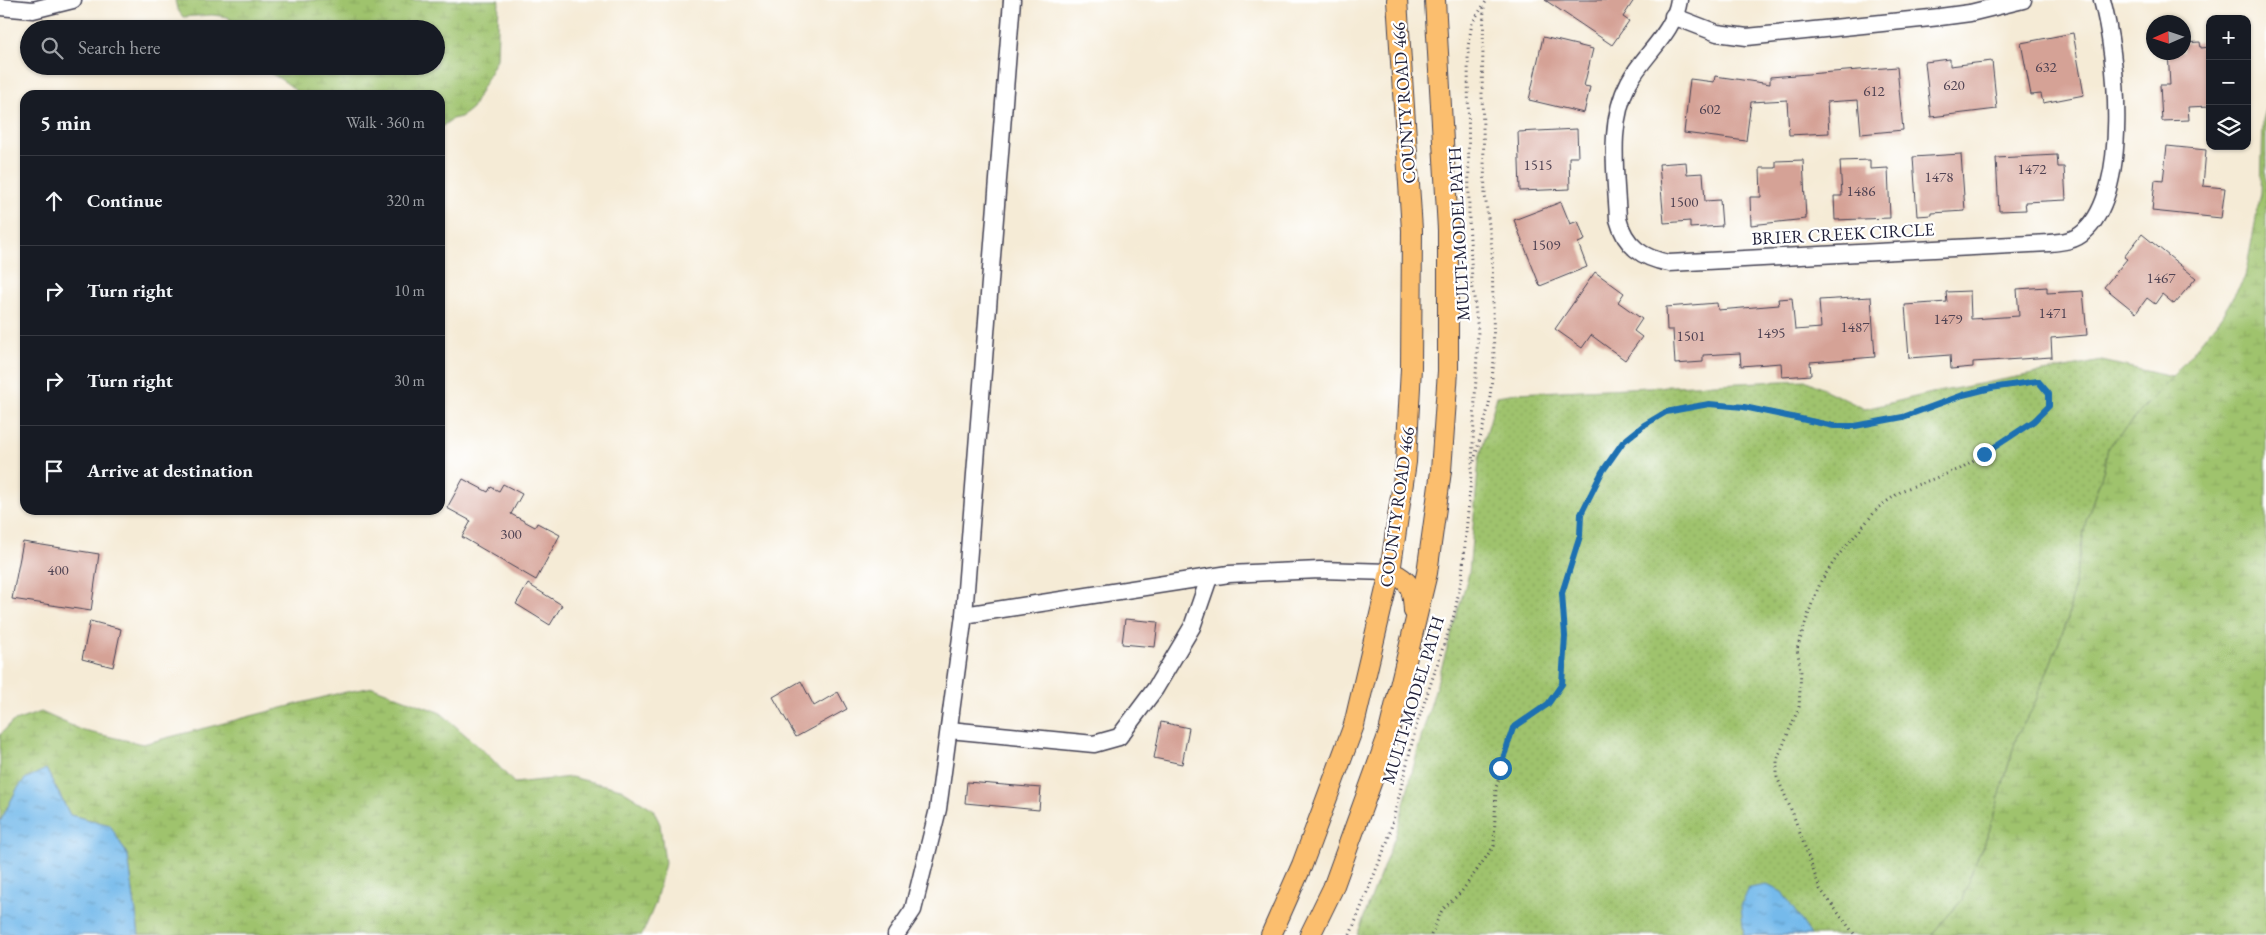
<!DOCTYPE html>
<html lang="en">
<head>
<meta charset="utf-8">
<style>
  body { margin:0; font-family:"EB Garamond",serif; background:#20242c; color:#f1f3f6 }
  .controls { position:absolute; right:15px; top:15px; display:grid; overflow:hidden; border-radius:10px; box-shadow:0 1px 4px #0004 }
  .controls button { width:45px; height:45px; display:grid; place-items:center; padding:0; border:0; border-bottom:1px solid #363941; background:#171b24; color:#f1f3f6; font:25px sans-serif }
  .compass { position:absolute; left:2146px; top:15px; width:45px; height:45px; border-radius:50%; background:#171b24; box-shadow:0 1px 4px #0004; rotate:267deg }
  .stop { position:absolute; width:15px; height:15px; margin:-11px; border:4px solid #1f6fb2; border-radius:50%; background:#fff }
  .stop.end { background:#1f6fb2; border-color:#fff; box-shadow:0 1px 5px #0008 }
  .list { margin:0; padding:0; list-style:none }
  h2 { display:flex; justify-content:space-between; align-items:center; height:65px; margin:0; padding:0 20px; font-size:21px }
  h2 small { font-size:16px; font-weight:400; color:#9ea1a6 }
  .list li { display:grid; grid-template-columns:32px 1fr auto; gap:15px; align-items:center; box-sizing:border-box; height:90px; padding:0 20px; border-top:1px solid #363941 }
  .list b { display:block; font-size:19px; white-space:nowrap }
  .list em { font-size:16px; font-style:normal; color:#9ea1a6 }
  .icon { flex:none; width:28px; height:28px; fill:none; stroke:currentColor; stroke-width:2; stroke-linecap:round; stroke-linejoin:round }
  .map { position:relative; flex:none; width:2266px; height:935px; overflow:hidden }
  .search { position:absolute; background:#171b24; box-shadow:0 1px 4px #0004; left:20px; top:20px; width:425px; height:55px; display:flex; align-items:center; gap:12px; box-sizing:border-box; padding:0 18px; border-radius:28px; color:#9ea1a6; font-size:19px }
  .panel { position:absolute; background:#171b24; box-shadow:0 1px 4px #0004; left:20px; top:90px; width:425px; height:425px; border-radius:15px }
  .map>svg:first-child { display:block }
</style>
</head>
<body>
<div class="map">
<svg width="2266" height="935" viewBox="0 0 2266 935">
  <defs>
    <pattern id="grass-dots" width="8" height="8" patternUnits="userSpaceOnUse" patternTransform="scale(1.25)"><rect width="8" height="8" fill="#9fc36d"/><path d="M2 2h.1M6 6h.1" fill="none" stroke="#89a75f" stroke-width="1.8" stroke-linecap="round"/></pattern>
    <pattern id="wetland-marsh" width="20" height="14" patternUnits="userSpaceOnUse" patternTransform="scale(1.25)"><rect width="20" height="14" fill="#9fc36d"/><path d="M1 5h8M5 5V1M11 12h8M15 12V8" fill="none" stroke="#89a75f"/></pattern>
    <pattern id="water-ripples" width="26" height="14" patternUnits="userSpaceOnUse" patternTransform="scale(1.25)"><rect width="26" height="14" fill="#74baeb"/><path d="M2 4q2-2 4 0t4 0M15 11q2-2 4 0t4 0" fill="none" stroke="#5f97c0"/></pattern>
  </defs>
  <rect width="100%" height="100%" fill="#fff"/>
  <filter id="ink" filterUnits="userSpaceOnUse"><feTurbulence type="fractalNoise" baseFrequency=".02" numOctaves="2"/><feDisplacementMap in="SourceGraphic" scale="10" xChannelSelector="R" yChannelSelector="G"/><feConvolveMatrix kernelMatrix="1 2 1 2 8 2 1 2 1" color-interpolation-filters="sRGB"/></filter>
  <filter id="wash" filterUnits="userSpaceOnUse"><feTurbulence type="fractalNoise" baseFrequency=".0096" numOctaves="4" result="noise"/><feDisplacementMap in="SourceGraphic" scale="20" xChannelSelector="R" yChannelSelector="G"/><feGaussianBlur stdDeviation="1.12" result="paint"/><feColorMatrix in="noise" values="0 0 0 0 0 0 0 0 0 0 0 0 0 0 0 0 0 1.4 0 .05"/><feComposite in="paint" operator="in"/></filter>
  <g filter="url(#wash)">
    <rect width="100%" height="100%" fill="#f5ebd6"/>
    <path fill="url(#grass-dots)" stroke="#607254" d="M2102 361 2172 377 2108 447 2104 469 2086 521 2068 619 2033 708 2017 736 1989 832 1972 871 1962 900 1931 935H1357L1396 834 1421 738 1469 573 1479 459 1497 396 1516 393 1805 380 1865 409 1932 393Z"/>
    <g fill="url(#wetland-marsh)" stroke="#607254">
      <path d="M175 0H499L497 59 472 108 461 117 452 119 440 128V95H299C290 82 272 75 258 66H436V29H237L228 17 212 15 183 17 177 9Z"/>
      <path d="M2266 109V935H1931L1962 900 1972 871 1989 832 2017 736 2033 708 2068 619 2086 521 2104 469 2108 447 2172 377 2221 317 2245 277 2261 192 2263 120Z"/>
      <path d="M373 687 441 713 490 757 514 783 571 777 621 789 653 809 660 824 665 863 655 904 642 935H139L128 856 110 825 70 815 46 769 17 789 0 822V735L12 722 41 712 84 731 143 744 336 694Z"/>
    </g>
    <g fill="url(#water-ripples)" stroke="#4b6e93">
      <path d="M46 769 70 815 110 825 128 856 139 935H0V822L17 789 25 779Z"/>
      <path d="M1767 885 1782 892 1811 935H1744L1741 906 1749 888Z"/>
    </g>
    <g id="blocks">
      <g fill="#d5a296">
        <path d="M1545 0H1634L1623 17 1629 21 1612 45Z"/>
        <path d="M2073 33 2084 95 2043 103 2041 94 2031 95 2021 43Z"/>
        <path d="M1543 37 1593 49 1584 86 1590 87 1584 113 1529 100Z"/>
        <path d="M2200 42 2201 48 2210 47V106L2188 107 2189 120 2162 121 2160 85H2170L2168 52H2184V43Z"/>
        <path d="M1950 59V66L1992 61 1997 109 1931 117 1925 62Z"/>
        <path d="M1897 67 1903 130 1861 134 1858 100 1827 102 1829 133 1789 135 1787 100 1751 102 1746 141 1684 133 1690 79 1714 82 1715 76 1770 84V77Z"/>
        <path d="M1577 129 1578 157H1569L1570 189 1520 191 1518 132Z"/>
        <path d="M2167 146 2206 150 2203 186 2225 188 2221 218 2152 211 2155 180 2163 181Z"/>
        <path d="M1961 154 1965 211 1932 213V215L1917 216 1913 157Z"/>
        <path d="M2057 155 2058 167H2064L2066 200 2025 202 2026 210 1999 211 1996 158Z"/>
        <path d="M1803 160 1806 219 1751 225 1750 197H1761L1760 168H1776V161Z"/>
        <path d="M1870 160V169L1888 168 1890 218 1835 220 1834 196H1842L1840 161Z"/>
        <path d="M1686 162 1687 174 1703 173 1705 201 1720 200 1722 226 1690 228V221L1664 223 1659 164Z"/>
        <path d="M1561 202 1570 224 1578 221 1585 240 1578 243 1587 267 1540 286 1514 220Z"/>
        <path d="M2142 234 2196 278 2174 304 2162 294 2155 304 2147 298 2136 313 2104 287 2127 259 2124 257Z"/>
        <path d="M1595 272 1624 293 1618 302 1642 319 1634 331 1642 337 1625 360 1591 335 1582 348 1555 329Z"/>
        <path d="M2047 287V293L2083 291 2087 335 2051 338 2052 357 1973 362V367L1951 369 1950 355 1909 358 1905 305 1947 302 1946 292 1970 291 1971 319 2019 316 2017 289Z"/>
        <path d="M1871 297 1875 357 1810 362 1811 375 1782 377 1781 363 1741 366 1740 353 1703 355V362L1675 364 1673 330H1667L1666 307 1717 303 1718 310 1779 305 1778 299 1792 298 1795 330 1821 328 1819 300Z"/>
        <path d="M463 479 488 492 491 487 499 491 503 484 522 494 511 514 535 527 537 523 560 535 536 580 462 537 471 521 447 508Z"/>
        <path d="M23 542 99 554 91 611 12 599Z"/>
        <path d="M528 584 562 605 550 625 516 604Z"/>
        <path d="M1125 619 1158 622 1155 647 1122 644Z"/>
        <path d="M90 621 121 629 113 667 82 659Z"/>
        <path d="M801 681 814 706 838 692 847 709 796 737 773 697Z"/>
        <path d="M1161 722 1189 728 1182 764 1154 758Z"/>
        <path d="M967 782 1041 788 1039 810 965 803Z"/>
      </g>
    </g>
  </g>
  <g filter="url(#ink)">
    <use href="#blocks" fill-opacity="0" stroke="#424052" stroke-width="1"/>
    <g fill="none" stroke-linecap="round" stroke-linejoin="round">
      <g stroke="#424052" stroke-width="19">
        <g id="minor">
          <path d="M1679 0C1674 33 1644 54 1629 82 1607 123 1616 174 1618 219 1625 246 1642 258 1669 263L2049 243C2061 242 2075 241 2084 232 2131 190 2117 55 2102 0"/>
          <path d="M0 7 33 10 73 0"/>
          <path d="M1673 16 1717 33 1747 37 1940 17 1970 13 2023 0"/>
          <path d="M964 615 1229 574 1320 570 1390 572"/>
          <path d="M949 730 1094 744 1119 737 1155 689 1192 627 1209 578"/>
          <path d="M896 935 913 910 938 809 964 615 1012 0"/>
        </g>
      </g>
      <g stroke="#424052" stroke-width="22">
        <g id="major">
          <path d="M1390 572C1411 580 1413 590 1414 611"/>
          <path d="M1271 935 1302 865 1354 725 1390 572 1406 462 1411 368 1412 230 1397 0"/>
          <path d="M1310 935 1333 888 1388 736 1427 573 1441 471 1448 371V230L1435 0"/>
        </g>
      </g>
      <g stroke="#424052" stroke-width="3" stroke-dasharray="1 4" stroke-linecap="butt">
        <path d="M1474 461 1489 405 1494 361 1492 248 1485 195 1482 94 1484 5"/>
        <path d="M1350 935 1388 840 1416 727 1454 615 1462 577 1472 467 1478 331 1472 281 1469 218 1468 47 1472 23 1487 0"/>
        <path d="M1431 935 1442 910 1462 891 1494 846 1496 788 1513 728 1548 704 1562 684 1565 636 1562 593 1580 536 1581 514 1602 471 1623 442 1665 412 1686 407 1709 404 1744 407 1834 425 1855 426 1903 417 1963 395 1991 388 2038 381 2049 394V406L2034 421 1960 469 1903 490 1879 507 1837 557 1821 581 1811 606 1797 649 1801 670 1799 707 1777 760V777L1793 814 1820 889 1855 935"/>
      </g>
      <use href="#minor" stroke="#fff" stroke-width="16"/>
      <use href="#major" stroke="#fbbe6e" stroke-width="20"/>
    </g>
  </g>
  <g fill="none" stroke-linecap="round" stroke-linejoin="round" filter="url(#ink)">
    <path stroke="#1f6fb2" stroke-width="6" d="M1500 768 1513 728 1548 704 1562 684 1565 636 1562 593 1580 536 1581 514 1602 472 1623 442 1644 425 1666 412 1709 404 1744 407 1834 426H1855L1903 417 1963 395 1991 388 2038 381 2049 394V406L2034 421 1984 454"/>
  </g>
  <g text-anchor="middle" stroke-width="4.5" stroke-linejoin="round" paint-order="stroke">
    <g font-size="15" fill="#4f4252">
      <text x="2046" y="72">632</text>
      <text x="1954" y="90">620</text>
      <text x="1874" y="96">612</text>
      <text x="1710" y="114">602</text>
      <text x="1538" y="170">1515</text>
      <text x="2032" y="174">1472</text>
      <text x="1939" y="182">1478</text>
      <text x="1861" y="196">1486</text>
      <text x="1684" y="207">1500</text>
      <text x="1546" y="250">1509</text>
      <text x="2161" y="283">1467</text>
      <text x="2053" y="318">1471</text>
      <text x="1948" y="324">1479</text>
      <text x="1855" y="332">1487</text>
      <text x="1771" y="338">1495</text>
      <text x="1691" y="341">1501</text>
      <text x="511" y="539">300</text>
      <text x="58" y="575">400</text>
    </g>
    <g font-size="18" fill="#22223b" stroke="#fff">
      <text transform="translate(1404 103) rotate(-94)" y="6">COUNTY ROAD 466</text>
      <text transform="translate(1459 234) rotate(-93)" y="6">MULTI-MODEL PATH</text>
      <text transform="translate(1843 234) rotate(-3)" y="6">BRIER CREEK CIRCLE</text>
      <text transform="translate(1397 507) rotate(-82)" y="6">COUNTY ROAD 466</text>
      <text transform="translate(1413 700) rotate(-73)" y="6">MULTI-MODEL PATH</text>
    </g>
  </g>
</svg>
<div class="controls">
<button>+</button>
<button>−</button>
<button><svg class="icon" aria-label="layers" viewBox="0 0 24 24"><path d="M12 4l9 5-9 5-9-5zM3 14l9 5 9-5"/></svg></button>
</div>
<svg class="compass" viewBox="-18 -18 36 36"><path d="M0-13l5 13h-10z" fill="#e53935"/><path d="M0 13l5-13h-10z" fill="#9ea1a6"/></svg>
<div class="stop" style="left:1500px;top:768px"></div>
<div class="stop end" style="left:1984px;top:454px"></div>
<div class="search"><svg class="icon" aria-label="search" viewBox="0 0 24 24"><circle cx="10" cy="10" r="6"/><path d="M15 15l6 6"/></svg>Search here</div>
<section class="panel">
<h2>5 min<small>Walk · 360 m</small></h2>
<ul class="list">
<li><svg class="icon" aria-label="ahead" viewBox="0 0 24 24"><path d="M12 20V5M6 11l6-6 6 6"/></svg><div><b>Continue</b></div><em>320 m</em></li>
<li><svg class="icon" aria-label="right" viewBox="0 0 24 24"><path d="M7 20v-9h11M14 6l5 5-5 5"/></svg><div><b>Turn right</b></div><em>10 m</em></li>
<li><svg class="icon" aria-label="right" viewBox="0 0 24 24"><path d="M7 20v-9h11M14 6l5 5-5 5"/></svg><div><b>Turn right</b></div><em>30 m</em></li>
<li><svg class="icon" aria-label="arrive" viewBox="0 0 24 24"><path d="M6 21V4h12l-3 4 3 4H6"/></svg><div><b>Arrive at destination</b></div></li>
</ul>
</section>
</div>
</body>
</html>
